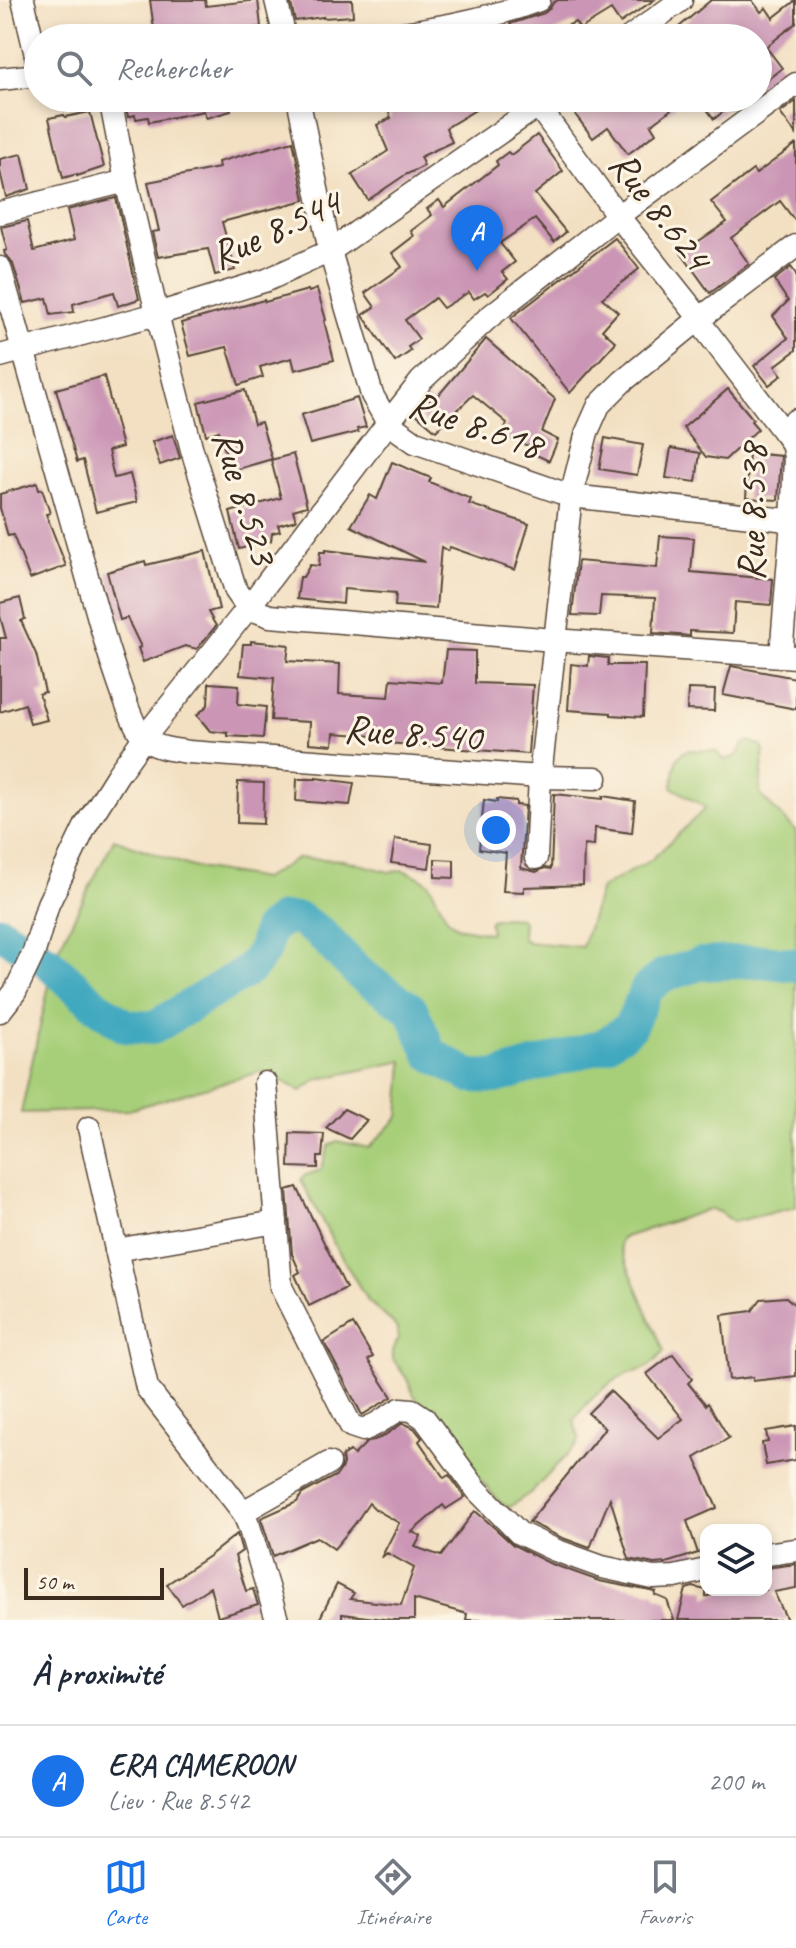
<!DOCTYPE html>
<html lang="fr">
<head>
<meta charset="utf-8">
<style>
  body { margin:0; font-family:Caveat,sans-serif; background:#f6f6f7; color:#1f2937 }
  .controls { position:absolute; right:24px; bottom:24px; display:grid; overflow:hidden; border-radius:16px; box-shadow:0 4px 12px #0003 }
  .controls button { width:72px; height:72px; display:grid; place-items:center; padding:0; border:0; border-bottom:2px solid #e0e1e3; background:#fff; color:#1f2937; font:40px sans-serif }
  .scale { position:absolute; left:24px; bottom:20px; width:140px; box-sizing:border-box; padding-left:8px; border:4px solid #3b2a1e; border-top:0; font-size:22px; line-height:28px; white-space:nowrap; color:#3b2a1e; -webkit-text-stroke:6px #fcf5e5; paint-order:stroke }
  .you { position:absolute; left:496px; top:830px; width:28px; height:28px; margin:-20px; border:6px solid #fff; border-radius:50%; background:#1a73e8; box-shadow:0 0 0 12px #1a73e833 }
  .badge { display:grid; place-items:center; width:52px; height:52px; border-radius:50%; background:#1a73e8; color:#fff; font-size:26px; font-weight:700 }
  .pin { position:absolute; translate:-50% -66px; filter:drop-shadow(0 2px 4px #0008) }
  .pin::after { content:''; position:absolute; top:42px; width:28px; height:24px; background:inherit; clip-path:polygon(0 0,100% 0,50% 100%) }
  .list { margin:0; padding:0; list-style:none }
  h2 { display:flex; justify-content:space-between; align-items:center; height:104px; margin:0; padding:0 32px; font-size:34px }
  h2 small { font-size:26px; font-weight:400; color:#747a83 }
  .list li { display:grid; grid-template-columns:52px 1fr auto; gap:24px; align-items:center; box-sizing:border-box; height:112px; padding:0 32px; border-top:2px solid #e0e1e3 }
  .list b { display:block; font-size:30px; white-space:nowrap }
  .list p { margin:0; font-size:26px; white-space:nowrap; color:#747a83 }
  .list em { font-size:26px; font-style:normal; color:#747a83 }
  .icon { flex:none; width:44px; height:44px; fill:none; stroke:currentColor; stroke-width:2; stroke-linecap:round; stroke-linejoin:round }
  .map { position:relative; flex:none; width:796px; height:1620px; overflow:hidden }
  .search { position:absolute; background:#fff; box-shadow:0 4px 12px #0003; left:24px; right:24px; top:24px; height:88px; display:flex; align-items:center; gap:20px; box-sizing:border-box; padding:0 28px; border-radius:44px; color:#747a83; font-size:30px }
  .sheet { height:216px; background:#fff }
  nav { display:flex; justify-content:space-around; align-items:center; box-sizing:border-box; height:112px; border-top:2px solid #e0e1e3; background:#fff; font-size:22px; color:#747a83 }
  nav a { display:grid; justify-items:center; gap:4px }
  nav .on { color:#1a73e8 }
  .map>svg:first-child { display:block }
</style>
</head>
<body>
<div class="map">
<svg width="796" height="1620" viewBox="0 0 796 1620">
  <rect width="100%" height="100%" fill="#fcf5e5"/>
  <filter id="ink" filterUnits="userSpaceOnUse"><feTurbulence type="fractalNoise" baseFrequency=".0125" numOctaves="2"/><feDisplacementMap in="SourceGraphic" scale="16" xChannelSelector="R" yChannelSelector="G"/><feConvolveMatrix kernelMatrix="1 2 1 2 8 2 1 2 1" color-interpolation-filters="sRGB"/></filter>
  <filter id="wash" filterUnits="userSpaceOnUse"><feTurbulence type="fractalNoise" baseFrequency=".006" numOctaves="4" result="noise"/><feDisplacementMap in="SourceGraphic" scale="32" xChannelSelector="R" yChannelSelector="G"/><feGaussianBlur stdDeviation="1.8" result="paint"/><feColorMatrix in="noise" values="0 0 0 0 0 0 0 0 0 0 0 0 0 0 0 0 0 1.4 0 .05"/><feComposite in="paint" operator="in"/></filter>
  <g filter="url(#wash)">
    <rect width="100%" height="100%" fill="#f3e0c2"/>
    <path fill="#a7cf79" stroke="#717c4c" stroke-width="2" d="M749 741 761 746 764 750 760 791 762 797 796 831V1207L733 1222 719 1212 709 1209 625 1237 620 1241V1248L664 1351C657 1359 650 1368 639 1371 635 1372 631 1372 627 1374 607 1383 586 1402 574 1420L579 1438 578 1443 533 1491 509 1507 499 1502 473 1471 414 1395 407 1379 393 1359V1351L398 1339 397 1329 393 1323 368 1301 334 1244 301 1180 303 1176 321 1170 329 1146 337 1141 369 1148 399 1117 403 1061 319 1079 301 1091 263 1071 128 1110 21 1113 56 953 114 839 192 867 263 879 298 858 344 860 389 872 402 870 411 873 429 883 447 918 453 924 461 928 489 933 491 931 489 924 491 920 505 917 520 918 523 921 522 936 524 940 528 942 582 947 601 888 651 860 706 808 672 787 677 759 683 752 689 750 715 751 725 760 737 756 742 746Z"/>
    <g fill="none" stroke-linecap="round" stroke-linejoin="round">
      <path stroke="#3fa8bf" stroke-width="34" d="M0 932 47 961 92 1002 125 1026 153 1028 249 970 264 950 269 930 282 919H299L319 932 361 975 411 1009 431 1054 470 1076 496 1077 604 1045 629 1028 647 989 662 976 700 964 762 961 796 965"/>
    </g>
    <g id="blocks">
      <g fill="#cb96b5">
        <path d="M150 0H205L206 6 258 0 261 27 214 33V28L183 38 166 36 155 37Z"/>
        <path d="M290 0H352L353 16 323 18V17L295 21Z"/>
        <path d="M558 0H654L620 23 611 10 580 29 575 22 541 38H517L510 24 544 13 550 8 553 3Z"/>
        <path d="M711 0H752L761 12 766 8 773 18 796 0V23L766 47 782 68 758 87V38H666Z"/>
        <path d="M124 98H232L233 105H230L231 111 206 118 204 111 149 122 148 117 136 119 135 115 128 117Z"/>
        <path d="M384 98H495L446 128 452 142 420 157 424 166 405 175 368 200 352 175 388 151 377 125 391 118Z"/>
        <path d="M568 98H686L651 125 656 133 628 154 608 127 593 138 571 109 574 107Z"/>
        <path d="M699 98H740L714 119Z"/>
        <path d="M796 101V134L780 113Z"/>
        <path d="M90 112 104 167 77 176V174L63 178 49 118 64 115 65 117Z"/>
        <path d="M537 135 563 171 535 194 566 232 554 242 535 219 500 243 515 262 502 272 508 279 488 295 485 292 474 299 469 292 443 308 435 298 405 320 419 339 408 347 411 351 395 362 364 317 363 315 375 307 365 293 402 267 392 253 414 236 411 231 432 215 427 209 439 200 444 207 498 165 496 161 508 152 511 155Z"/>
        <path d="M293 141 305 200 222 222 235 270 215 275 208 249 158 257 152 232 159 231 148 182 219 168 218 162Z"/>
        <path d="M796 144V222L780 201 731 238 749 264 710 293 681 253 727 222 711 202 753 170 756 174Z"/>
        <path d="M22 154 30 189 6 197 0 171V159Z"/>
        <path d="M116 198 139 299 118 306 114 292 73 304 74 312 51 315 47 298 25 303 13 264 10 259 5 255 4 251 7 250 1 227 27 221 34 251 74 240 67 210Z"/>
        <path d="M615 238 639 269 602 298 618 312 602 330 616 342 570 393 511 318Z"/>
        <path d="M791 267 796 274V350L775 366 782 375 769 385 754 366 788 338 773 316 788 301 774 280Z"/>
        <path d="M317 289 326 320 324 321 334 360 295 370 292 358 260 367 263 377 239 385 227 347 190 356 181 323 264 300 265 302 308 290 309 292Z"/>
        <path d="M486 339 555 399 542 432 558 440 549 461 532 453 534 448 502 436 507 423 473 395 436 431 414 412 426 397 432 403Z"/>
        <path d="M104 376 122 447 108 451 114 478 130 474 137 502 96 512 83 460 77 462 56 389Z"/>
        <path d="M728 389 753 419 751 421 758 429 725 460 706 457 683 428Z"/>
        <path d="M245 390 254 424 261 422 272 459 231 471 219 431 206 435 198 402Z"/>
        <path d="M357 398 366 427 357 429 358 432 310 444 301 415Z"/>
        <path d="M173 435 180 458 160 465 152 442Z"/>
        <path d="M605 438 643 445 637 475 599 469Z"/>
        <path d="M671 448 700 453 696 482 666 478Z"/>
        <path d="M749 453 781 456 778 500 746 498Z"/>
        <path d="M293 454 307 506 293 510 296 520 278 525 280 531 272 533 271 541 239 549 230 512 281 498 271 460Z"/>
        <path d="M392 462 431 478 429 482 471 499 469 504 529 524 515 570 450 547 448 551 441 547 436 609 395 606 396 593 344 589 343 604 297 599 300 577H303L310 565 319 566 320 552H325V550L425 562 351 526 370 495 377 499Z"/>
        <path d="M37 483 39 490 42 489 50 513 46 514 66 566 30 579 13 535 8 536 0 508V494Z"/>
        <path d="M660 536 694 538 691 572 773 579 771 605 735 602 733 633 690 631V636L653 633 655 598 601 596 599 616 572 615 578 561 657 568Z"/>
        <path d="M205 551 219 609 208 612 216 626 197 649 185 646 143 662 138 648 141 647 127 618 120 620 107 572 145 561 146 565Z"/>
        <path d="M20 598 25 619 21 621 36 654 45 692 39 694 47 720 30 724 25 704 0 712V638H6L0 616V603Z"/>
        <path d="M251 641 289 645 287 661 340 664 339 694 389 697 391 679 442 683 446 650 475 651V683L533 685 528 754 387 743 388 737 334 733 333 745 309 743 310 722 271 720 274 678 240 675 243 644H251Z"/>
        <path d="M589 656 608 658V665H645L643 717 611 715V713L568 710 571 664 588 666Z"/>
        <path d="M731 666 796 678V709L723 695Z"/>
        <path d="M209 683 239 685 238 704 266 707 263 738 228 736V733L210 731 197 715 208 705Z"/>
        <path d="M688 689 715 690 714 711 687 710Z"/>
        <path d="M316 778 354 783 350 805 296 801 297 779H316Z"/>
        <path d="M238 782 264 783 263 824 237 823Z"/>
        <path d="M554 794 603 799V796L635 801 632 833 595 828 594 846 584 845 583 885 524 887V892L503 891 506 853 479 849 484 800 497 802V799L516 801V805L525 806 521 868 536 872 545 868 551 869Z"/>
        <path d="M395 839 432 844 429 868 391 863Z"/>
        <path d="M435 859 454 860V878L435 877Z"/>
        <path d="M344 1109 367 1120 350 1139 326 1128Z"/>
        <path d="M290 1133 324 1134 322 1157H318V1168L289 1167Z"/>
        <path d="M297 1187 346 1288 309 1306 295 1275 300 1272 292 1254 287 1190Z"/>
        <path d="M786 1297 796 1306V1376L753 1381V1377L729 1380 722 1315 752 1311 761 1299Z"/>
        <path d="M353 1324 373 1357 368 1360 392 1397 362 1415 324 1342Z"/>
        <path d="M673 1354 692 1379 688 1383 706 1405 708 1403 729 1438 695 1458 717 1508 687 1521 698 1553 666 1563 654 1564 629 1559 610 1498 590 1548 560 1537 529 1522 605 1428 588 1413 610 1391 658 1438 683 1419 647 1374Z"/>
        <path d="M403 1423 414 1428 422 1438 419 1441 444 1478 449 1475 465 1497 446 1509 443 1505 412 1532 421 1536 415 1547 441 1556 475 1511 487 1521 513 1545 549 1563 599 1581 656 1592 655 1595 667 1600 674 1620H466L467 1614 414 1599V1620H392L342 1614V1620H319L337 1584 354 1593 350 1599 401 1605 414 1568 387 1553 381 1558 399 1523 375 1509 369 1503 354 1525 334 1549 317 1537 273 1556 261 1518 297 1502 302 1494 337 1475 341 1469 343 1464 342 1457 346 1453 350 1451 354 1455 366 1443 382 1437Z"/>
        <path d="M796 1426V1460L766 1465 762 1443 768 1442 766 1431Z"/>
        <path d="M237 1534 242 1551 235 1556 246 1591 253 1589 258 1605 218 1617 210 1587 182 1605 167 1584 209 1556Z"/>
        <path d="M796 1564V1588L774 1592 787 1620H678L686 1589 693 1587 706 1590V1597L724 1590H766V1568Z"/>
      </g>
    </g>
  </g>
  <g filter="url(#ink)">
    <use href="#blocks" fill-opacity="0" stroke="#574537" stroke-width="2"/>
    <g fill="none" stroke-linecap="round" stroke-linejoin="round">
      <g stroke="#574537" stroke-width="25">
        <g id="minor">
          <path d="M23 0 38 64"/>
          <path d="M276 0 285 38"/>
          <path d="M372 38C430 29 484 21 539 0"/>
          <path d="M629 38 681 0"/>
          <path d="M0 79 38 75"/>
          <path d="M110 98 126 181"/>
          <path d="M298 98 330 251 372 395 388 423 421 381 488 318 618 216 796 84"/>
          <path d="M538 106 618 216 694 311 698 320 783 431"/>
          <path d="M0 213 126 181 157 314 192 450 236 591 248 608 270 616 554 640 796 657"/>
          <path d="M0 268 107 647C113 665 133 732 146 740 159 749 175 750 189 752L540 777 571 496 587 432 599 405 622 382 698 320 796 246"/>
          <path d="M0 356 157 314 267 280 330 251 549 98"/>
          <path d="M781 656 792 521 795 457 792 443 783 431 796 420"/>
          <path d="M536 858 540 777 596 778"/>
          <path d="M0 1011 15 992 34 952 48 904 86 825 118 774 143 739 248 608 388 423 415 442 571 496 796 521"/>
          <path d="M265 1083 281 1287 351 1426 363 1430 376 1424 400 1409 412 1410 424 1418 477 1490 519 1533 555 1550 602 1567 653 1578 675 1577 706 1570"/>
          <path d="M89 1128 147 1388 243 1512 249 1526 277 1620"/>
          <path d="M116 1250 276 1222"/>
          <path d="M243 1512 329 1463"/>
          <path d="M766 1554 796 1550"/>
        </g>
      </g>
      <use href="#minor" stroke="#fff" stroke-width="22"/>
    </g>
  </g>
  <g text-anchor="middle" stroke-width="6" stroke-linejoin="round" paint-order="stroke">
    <g font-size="40" fill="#3b2a1e" stroke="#fcf5e5">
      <text transform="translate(661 210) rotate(52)" y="14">Rue 8.624</text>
      <text transform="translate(275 228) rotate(-25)" y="14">Rue 8.544</text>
      <text transform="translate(476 424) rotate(19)" y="14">Rue 8.618</text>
      <text transform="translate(246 497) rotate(73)" y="14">Rue 8.523</text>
      <text transform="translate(751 512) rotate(-89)" y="14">Rue 8.538</text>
      <text transform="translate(413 732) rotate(4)" y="14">Rue 8.540</text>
    </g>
  </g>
</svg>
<div class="controls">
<button><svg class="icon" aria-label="layers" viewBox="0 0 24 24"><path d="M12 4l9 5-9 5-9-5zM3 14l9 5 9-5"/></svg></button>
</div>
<div class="scale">50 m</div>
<div class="you"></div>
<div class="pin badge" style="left:477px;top:271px">A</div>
<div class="search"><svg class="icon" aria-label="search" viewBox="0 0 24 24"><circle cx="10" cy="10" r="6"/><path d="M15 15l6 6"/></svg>Rechercher</div>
</div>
<section class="sheet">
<h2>À proximité<small></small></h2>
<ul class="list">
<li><span class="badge">A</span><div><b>ERA CAMEROON</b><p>Lieu · Rue 8.542</p></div><em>200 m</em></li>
</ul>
</section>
<nav>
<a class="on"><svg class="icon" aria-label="map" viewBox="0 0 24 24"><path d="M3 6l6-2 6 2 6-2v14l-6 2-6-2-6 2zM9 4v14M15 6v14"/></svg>Carte</a>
<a><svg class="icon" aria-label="directions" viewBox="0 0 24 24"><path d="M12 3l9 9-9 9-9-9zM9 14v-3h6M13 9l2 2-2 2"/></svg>Itinéraire</a>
<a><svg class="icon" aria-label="saved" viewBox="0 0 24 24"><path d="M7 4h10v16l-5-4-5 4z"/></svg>Favoris</a>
</nav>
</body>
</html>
